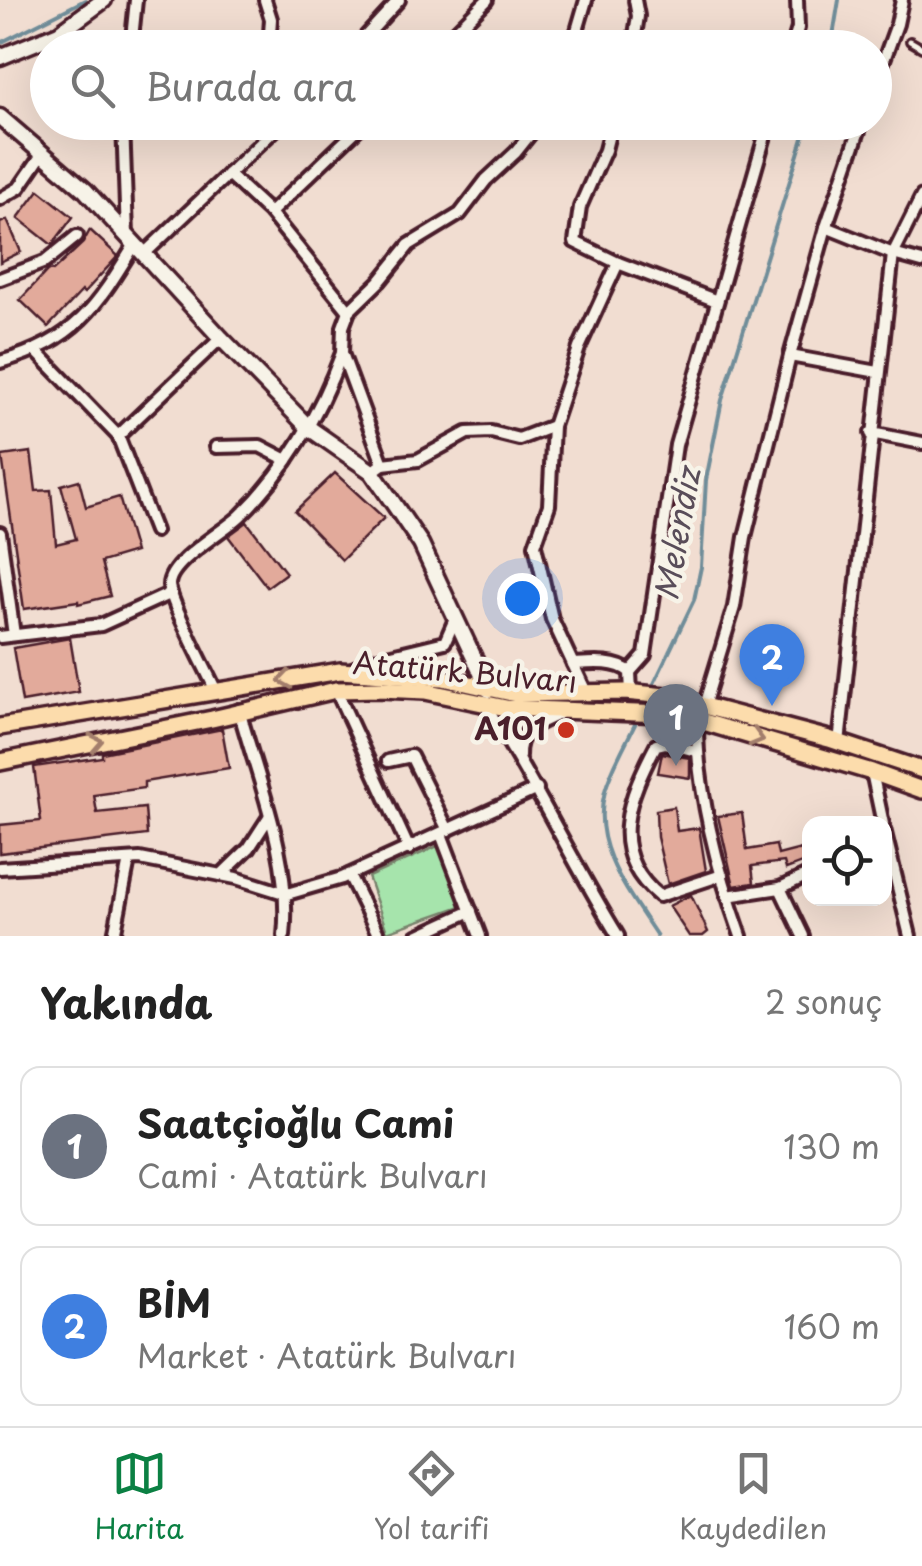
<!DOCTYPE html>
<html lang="tr">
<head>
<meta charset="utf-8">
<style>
  body { margin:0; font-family:"Playpen Sans",sans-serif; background:#f6f6f6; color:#222 }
  .controls { position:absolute; right:30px; bottom:30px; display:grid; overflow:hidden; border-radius:20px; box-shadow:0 10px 40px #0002 }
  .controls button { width:90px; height:90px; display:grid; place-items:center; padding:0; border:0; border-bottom:2px solid #e0e0e0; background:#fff; color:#222; font:50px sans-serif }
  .you { position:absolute; left:522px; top:598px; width:35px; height:35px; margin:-25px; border:8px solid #fff; border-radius:50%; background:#1a73e8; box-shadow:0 0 0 15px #1a73e833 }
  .badge { display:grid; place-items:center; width:65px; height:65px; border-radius:50%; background:#0b8043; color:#fff; font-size:32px; font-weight:700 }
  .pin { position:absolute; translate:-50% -82px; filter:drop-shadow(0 2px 5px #0008) }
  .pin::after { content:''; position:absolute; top:52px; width:35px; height:30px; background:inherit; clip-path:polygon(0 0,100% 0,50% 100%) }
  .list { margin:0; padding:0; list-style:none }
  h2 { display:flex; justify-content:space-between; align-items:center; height:130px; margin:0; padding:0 40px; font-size:42px }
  h2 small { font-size:32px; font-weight:400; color:#767676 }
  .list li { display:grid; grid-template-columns:65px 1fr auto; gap:30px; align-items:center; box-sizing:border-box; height:160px; margin:0 20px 20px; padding:0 20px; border:2px solid #e0e0e0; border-radius:20px }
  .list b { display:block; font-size:38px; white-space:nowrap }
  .list p { margin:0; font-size:32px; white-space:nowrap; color:#767676 }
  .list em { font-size:32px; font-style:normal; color:#767676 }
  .icon { flex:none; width:55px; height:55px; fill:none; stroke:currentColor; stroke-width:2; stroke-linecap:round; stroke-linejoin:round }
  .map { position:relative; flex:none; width:922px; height:936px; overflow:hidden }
  .search { position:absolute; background:#fff; box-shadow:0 10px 40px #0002; left:30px; right:30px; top:30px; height:110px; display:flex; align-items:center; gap:25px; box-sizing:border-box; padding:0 35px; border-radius:55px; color:#767676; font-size:38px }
  .sheet { height:490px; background:#fff }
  nav { display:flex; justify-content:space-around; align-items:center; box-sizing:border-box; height:140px; border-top:2px solid #e0e0e0; background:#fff; font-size:28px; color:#767676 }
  nav a { display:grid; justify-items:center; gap:5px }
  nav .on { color:#0b8043 }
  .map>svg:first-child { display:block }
</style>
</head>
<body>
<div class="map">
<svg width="922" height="936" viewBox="0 0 922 936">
  <rect width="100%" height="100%" fill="#f1ddd1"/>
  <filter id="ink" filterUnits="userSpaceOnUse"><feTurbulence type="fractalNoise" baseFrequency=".01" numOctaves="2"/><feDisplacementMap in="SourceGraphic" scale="20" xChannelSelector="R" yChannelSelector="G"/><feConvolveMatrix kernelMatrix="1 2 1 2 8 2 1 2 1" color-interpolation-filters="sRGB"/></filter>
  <g filter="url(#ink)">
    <path fill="#a6e4ac" stroke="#78826c" stroke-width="2.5" d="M440 845 464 905 387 932 368 877Z"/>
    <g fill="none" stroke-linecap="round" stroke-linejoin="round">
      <g stroke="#6f8d99" stroke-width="4">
        <path d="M0 43 85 0"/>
        <path d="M831 48 839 0"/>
        <path d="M650 692 694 600 701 567 706 480 722 400 808 122"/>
        <path d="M638 718C627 742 612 766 605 791 590 846 629 893 657 936"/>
      </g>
    </g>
    <g fill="#e2aa9b" stroke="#4a1f2b" stroke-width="2.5">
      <path d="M39 190 73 217 52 245 18 218Z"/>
      <path d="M7 220 21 252 0 262V223Z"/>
      <path d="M90 230 118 256 84 293 82 291 48 327 20 300 48 270 53 271 83 243Z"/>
      <path d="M31 452 36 491 51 490 56 544 76 539 61 485 79 480 86 507 119 497 135 552 101 562 110 596 78 604V601L24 609 2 456Z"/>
      <path d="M335 473 384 518 342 560 295 511Z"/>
      <path d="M247 522 286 573 267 587 228 536Z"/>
      <path d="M70 638 79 692 22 702 13 648Z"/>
      <path d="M222 729 229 768 144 782V788L94 795 97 813 145 808 147 835 0 853V825L41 821 34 767 102 757V753Z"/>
      <path d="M662 753 690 758V778L658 773Z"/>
      <path d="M674 807 677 831 699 828 706 871 668 884 657 837 656 810Z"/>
      <path d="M742 813 747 850 776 845 778 855 801 849 805 862 786 869 784 862 752 866 754 883 734 886 718 816Z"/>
      <path d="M691 895 708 932 703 936H689L669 906Z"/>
    </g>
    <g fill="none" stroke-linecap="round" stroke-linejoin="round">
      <g stroke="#4a1f2b" stroke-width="12">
        <path id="lane" d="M910 41 922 48"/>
      </g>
      <g stroke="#4a1f2b" stroke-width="18">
        <g id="street">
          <path d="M265 0 271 19 269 48"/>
          <path d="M131 48 136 0"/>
          <path d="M355 48 399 0"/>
          <path d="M439 48 487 0"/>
          <path d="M572 48 586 0"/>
          <path d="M633 48 638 16 635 0"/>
          <path d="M792 48 798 28 797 0"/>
          <path d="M874 87 897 24 902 0"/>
          <path d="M123 122 127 235"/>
          <path d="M228 174 270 213 349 311"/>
          <path d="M0 199 19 188 43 153"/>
          <path d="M270 213 365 122"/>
          <path d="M826 227 893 254 922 262"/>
          <path d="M144 254 283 122"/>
          <path d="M618 263 717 301"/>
          <path d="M0 279 45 262 77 236"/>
          <path d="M37 352 118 436 155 531"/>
          <path d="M790 356 878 372"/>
          <path d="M0 362C76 340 96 308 135 244"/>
          <path d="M871 433 922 443"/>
          <path d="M118 436 221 338"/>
          <path d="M216 447 260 446 287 460"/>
          <path d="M383 464 418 460 467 433 491 432 519 439 553 426"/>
          <path d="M372 472 383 464 342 353 343 327 349 311 380 281 409 245 460 214 486 180 516 152 540 122"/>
          <path d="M0 533 14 635"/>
          <path d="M0 637 101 625 171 593"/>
          <path d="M573 664C591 663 615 660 630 672L631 693"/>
          <path d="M350 670 375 659 445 642 455 619"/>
          <path d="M630 672 645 655 676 445 769 122"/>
          <path d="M336 690 409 849"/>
          <path d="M216 691C207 671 170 602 169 585 169 562 223 532 240 516 287 470 319 415 342 353"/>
          <path d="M586 692 552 619 535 545 549 505 553 426 579 348 618 263 575 242 580 207 605 150 612 122"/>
          <path d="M485 705C534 780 571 860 618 936"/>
          <path d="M704 706 734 607 745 537 790 356 826 227 862 122"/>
          <path d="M239 710C259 783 292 860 284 936"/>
          <path d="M697 720C696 789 718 872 741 936"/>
          <path d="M839 743 893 254 922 196"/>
          <path d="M696 751 665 743 656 745C629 797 605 852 659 896L722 875"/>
          <path d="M519 756C518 727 540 724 562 712"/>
          <path d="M388 761 411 756 448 830"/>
          <path d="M872 772 883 824"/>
          <path d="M884 829 910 936"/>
          <path d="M441 834 480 936"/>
          <path d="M0 868 140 859 236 878 287 894 342 878 537 789"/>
          <path d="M221 875 249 848 269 817"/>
          <path d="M349 875 379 936"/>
          <path d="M780 888 803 936"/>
          <path d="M727 896 780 888 810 874"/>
          <path d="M114 936 129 860"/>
          <path d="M417 936 471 911"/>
        </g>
      </g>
      <g stroke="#4a1f2b" stroke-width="21">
        <g id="secondary">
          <path d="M0 57 59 33 104 0"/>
          <path d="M0 117 85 190 221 338 309 428 372 472 421 544 489 690"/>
        </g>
      </g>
      <g stroke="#4a1f2b" stroke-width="22">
        <g id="primary">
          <path d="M0 727 340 671 443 678 516 694 625 692 666 696 829 739 922 770"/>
          <path d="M0 762 212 719 336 690 380 689 425 691 506 708 663 714 697 720 872 772 922 790"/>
        </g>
      </g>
      <use href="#lane" stroke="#f7f3e8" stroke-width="5"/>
      <use href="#street" stroke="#f7f3e8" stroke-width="10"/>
      <use href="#secondary" stroke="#f7f3e8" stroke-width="14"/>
      <use href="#primary" stroke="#fcdcac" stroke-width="15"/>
    </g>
    <defs><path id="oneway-chevron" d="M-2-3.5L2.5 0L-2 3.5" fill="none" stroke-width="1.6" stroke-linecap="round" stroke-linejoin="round" transform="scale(2.5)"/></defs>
    <g stroke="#a37e6c">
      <use href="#oneway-chevron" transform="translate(285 680) rotate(171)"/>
      <use href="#oneway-chevron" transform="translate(757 738) rotate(16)"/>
      <use href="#oneway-chevron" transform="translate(96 742) rotate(-11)"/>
    </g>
  </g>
  <circle fill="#c8321e" stroke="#f7f3e8" stroke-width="4" cx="566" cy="730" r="10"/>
  <g text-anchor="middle" stroke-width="9" stroke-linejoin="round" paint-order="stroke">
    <g font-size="30" fill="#4a1f2b" stroke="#f7f3e8">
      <text transform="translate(465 673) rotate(5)" y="10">Atatürk Bulvarı</text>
    </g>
    <g font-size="30" font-weight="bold" fill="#4a1f2b" stroke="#f7f3e8" text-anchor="end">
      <text x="546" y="740">A101</text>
    </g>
    <g font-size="32" font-style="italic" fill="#594d59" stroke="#f7f3e8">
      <text transform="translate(678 534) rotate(-80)" y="11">Melendiz</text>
    </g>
  </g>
</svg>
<div class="controls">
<button><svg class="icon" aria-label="locate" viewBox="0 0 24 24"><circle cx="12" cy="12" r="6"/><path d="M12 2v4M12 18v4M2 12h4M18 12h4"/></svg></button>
</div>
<div class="you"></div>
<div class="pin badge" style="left:676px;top:766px;background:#6b7280">1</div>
<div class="pin badge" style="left:772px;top:706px;background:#3f7fe0">2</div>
<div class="search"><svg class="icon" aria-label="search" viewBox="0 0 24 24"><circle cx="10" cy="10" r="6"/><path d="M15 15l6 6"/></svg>Burada ara</div>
</div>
<section class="sheet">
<h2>Yakında<small>2 sonuç</small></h2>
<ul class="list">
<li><span class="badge" style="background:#6b7280">1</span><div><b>Saatçioğlu Cami</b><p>Cami · Atatürk Bulvarı</p></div><em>130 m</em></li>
<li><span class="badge" style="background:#3f7fe0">2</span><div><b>BİM</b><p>Market · Atatürk Bulvarı</p></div><em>160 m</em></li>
</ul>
</section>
<nav>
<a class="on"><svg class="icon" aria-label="map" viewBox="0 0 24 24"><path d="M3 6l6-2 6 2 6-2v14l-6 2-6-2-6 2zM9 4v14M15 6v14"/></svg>Harita</a>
<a><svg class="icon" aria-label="directions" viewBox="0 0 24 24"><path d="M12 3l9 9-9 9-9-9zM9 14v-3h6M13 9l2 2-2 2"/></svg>Yol tarifi</a>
<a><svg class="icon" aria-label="saved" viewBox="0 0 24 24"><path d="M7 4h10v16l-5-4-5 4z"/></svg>Kaydedilen</a>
</nav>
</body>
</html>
